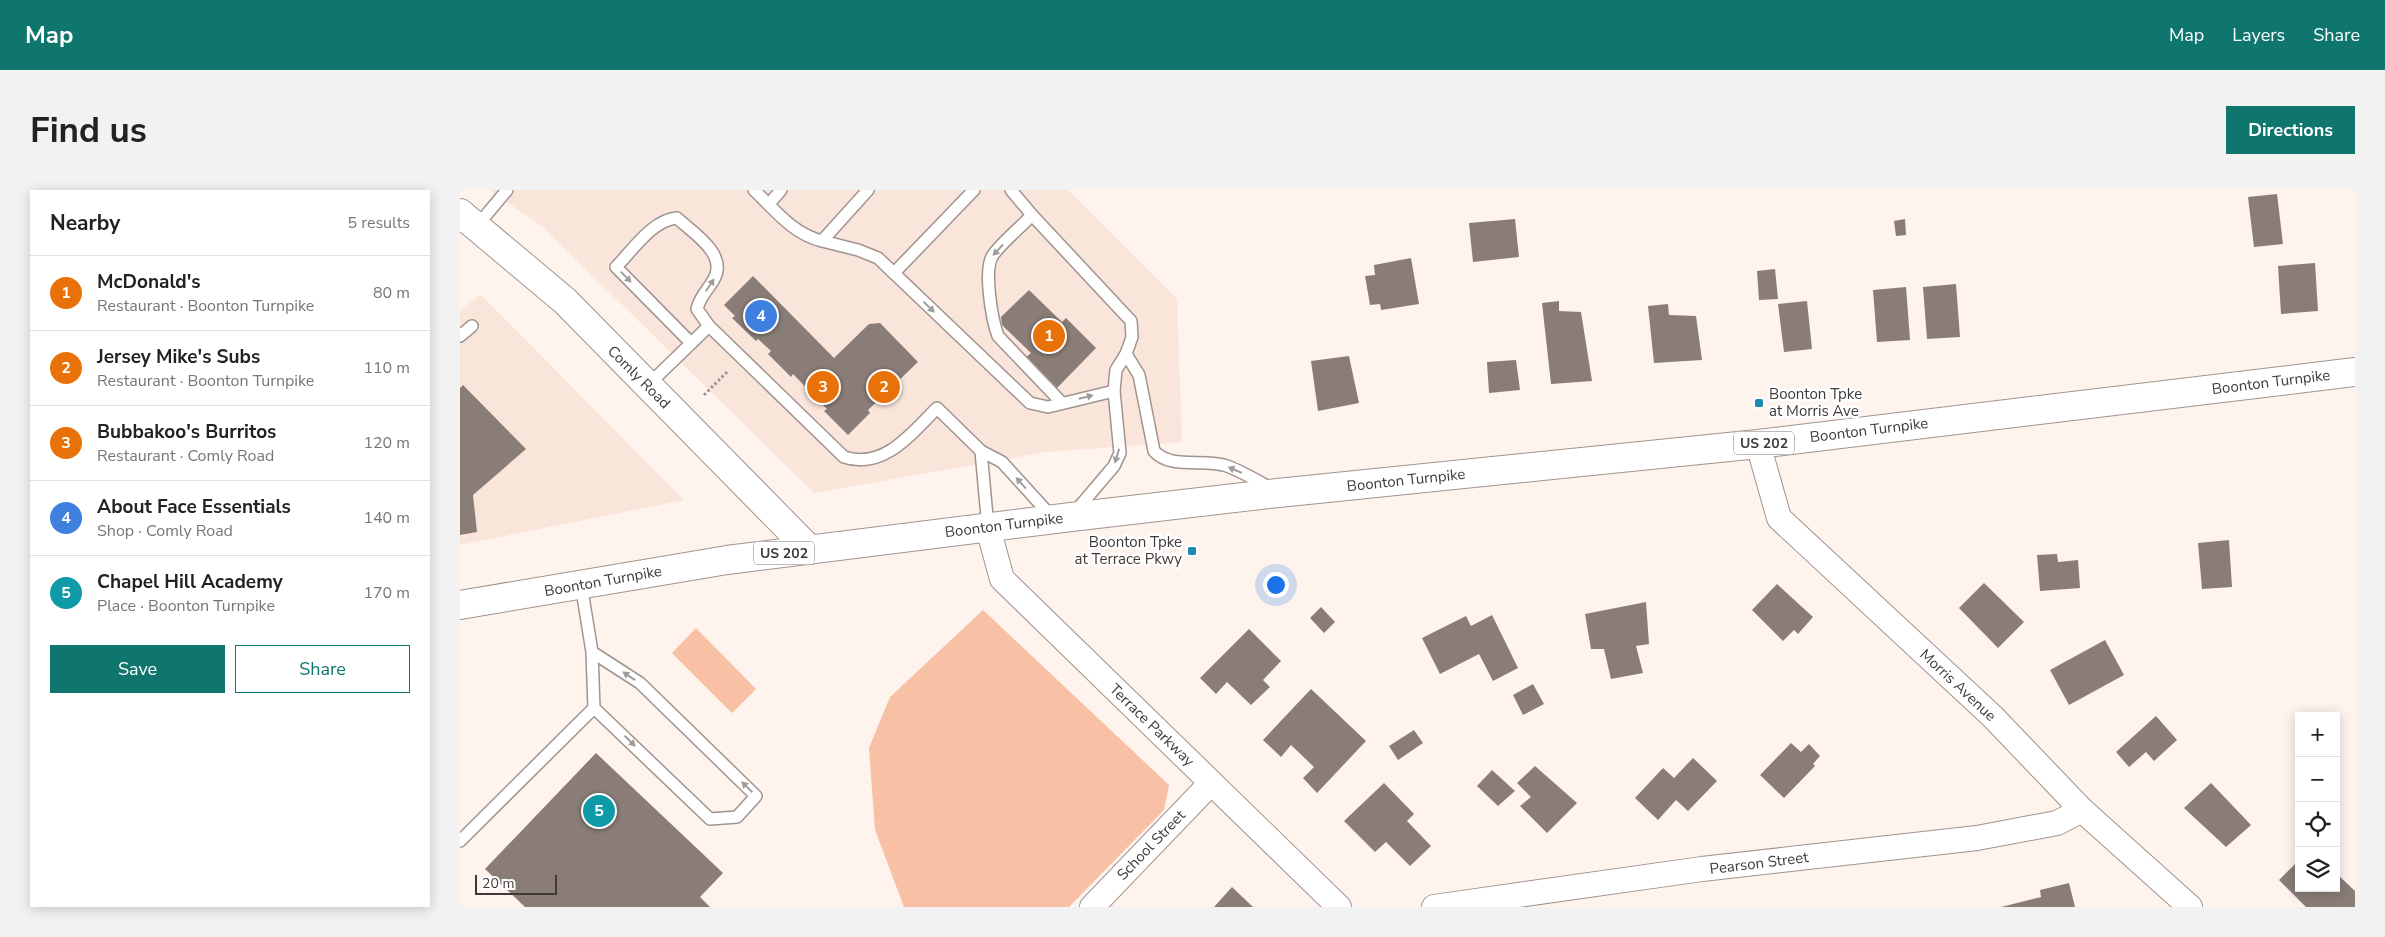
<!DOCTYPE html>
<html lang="en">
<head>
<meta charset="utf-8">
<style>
  body { margin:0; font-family:"Nunito Sans",sans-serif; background:#f2f2f2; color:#222 }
  .controls { position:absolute; right:15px; bottom:15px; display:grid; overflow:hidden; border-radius:0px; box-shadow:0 2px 12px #0003 }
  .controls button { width:45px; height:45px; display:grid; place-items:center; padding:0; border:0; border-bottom:1px solid #e0e0e0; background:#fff; color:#222; font:25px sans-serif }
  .scale { position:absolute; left:15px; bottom:12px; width:82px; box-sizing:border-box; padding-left:5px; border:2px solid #3f3a38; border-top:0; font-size:14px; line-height:18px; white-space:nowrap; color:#3f3a38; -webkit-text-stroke:4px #fff; paint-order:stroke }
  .you { position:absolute; left:815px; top:394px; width:18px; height:18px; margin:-12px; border:4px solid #fff; border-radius:50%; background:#1a73e8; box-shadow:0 0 0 8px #1a73e833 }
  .badge { display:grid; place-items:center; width:32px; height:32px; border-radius:50%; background:#0f766e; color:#fff; font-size:16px; font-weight:700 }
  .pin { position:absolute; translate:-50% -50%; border:2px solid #fff; box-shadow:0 1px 5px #0006 }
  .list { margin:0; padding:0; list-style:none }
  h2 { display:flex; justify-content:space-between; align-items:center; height:65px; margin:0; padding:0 20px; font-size:21px }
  h2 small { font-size:16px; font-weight:400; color:#767676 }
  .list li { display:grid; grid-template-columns:32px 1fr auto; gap:15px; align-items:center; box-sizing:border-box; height:75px; padding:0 20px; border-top:1px solid #e0e0e0 }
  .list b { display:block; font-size:19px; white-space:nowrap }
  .list p { margin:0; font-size:16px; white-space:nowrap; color:#767676 }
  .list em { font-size:16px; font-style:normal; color:#767676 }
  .actions { display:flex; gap:10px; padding:15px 20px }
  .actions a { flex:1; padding:11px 0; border:1px solid #0f766e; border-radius:0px; text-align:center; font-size:18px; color:#0f766e }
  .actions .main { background:#0f766e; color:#fff }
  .icon { flex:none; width:28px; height:28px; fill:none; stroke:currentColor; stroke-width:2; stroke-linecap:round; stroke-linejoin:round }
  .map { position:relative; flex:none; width:1895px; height:717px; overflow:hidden; border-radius:0px }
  header { display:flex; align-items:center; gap:30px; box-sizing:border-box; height:70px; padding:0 25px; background:#0f766e; color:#fff }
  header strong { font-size:24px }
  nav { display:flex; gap:28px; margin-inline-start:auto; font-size:18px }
  .intro { display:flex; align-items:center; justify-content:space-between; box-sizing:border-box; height:120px; padding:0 30px }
  h1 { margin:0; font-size:35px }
  .button { padding:12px 22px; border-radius:0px; background:#0f766e; color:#fff; font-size:18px; font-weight:700 }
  main { display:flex; gap:30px; padding:0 30px }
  aside { flex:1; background:#fff; border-radius:0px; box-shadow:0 2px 12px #0003 }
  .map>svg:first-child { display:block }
</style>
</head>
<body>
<header>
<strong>Map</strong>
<nav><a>Map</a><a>Layers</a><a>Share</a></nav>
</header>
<div class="intro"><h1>Find us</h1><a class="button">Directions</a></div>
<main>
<aside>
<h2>Nearby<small>5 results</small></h2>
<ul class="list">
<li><span class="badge" style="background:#e8710a">1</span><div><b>McDonald's</b><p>Restaurant · Boonton Turnpike</p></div><em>80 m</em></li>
<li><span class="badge" style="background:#e8710a">2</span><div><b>Jersey Mike's Subs</b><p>Restaurant · Boonton Turnpike</p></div><em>110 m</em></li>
<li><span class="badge" style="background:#e8710a">3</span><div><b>Bubbakoo's Burritos</b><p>Restaurant · Comly Road</p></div><em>120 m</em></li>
<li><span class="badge" style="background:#3f7fe0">4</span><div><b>About Face Essentials</b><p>Shop · Comly Road</p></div><em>140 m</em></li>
<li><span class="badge" style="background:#0f9aa8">5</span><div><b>Chapel Hill Academy</b><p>Place · Boonton Turnpike</p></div><em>170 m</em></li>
</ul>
<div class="actions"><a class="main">Save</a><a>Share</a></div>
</aside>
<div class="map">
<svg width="1895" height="717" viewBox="0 0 1895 717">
  <rect width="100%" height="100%" fill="#fef3ed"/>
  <g fill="#fae5db">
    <path d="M30 0H608L717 109 722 252 586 262 354 303 84 38Z"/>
    <path d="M20 104 224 310 0 355V122Z"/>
  </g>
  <g fill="#f8c0a5">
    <path d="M523 420 709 595 704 620 609 717H444L415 640 409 558 430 507Z"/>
    <path d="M236 438 296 499 272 523 212 463Z"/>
  </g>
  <g fill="#8a7d78">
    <path d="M1817 4 1823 54 1794 57 1788 7Z"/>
    <path d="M1055 29 1059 67 1013 72 1009 33Z"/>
    <path d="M1445 29 1446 45 1436 46 1434 31Z"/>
    <path d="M951 68 959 114 921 120 920 114 910 115 905 86 915 85 914 75Z"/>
    <path d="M1855 73 1858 121 1821 124 1818 76Z"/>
    <path d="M1315 79 1318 109 1299 110 1297 81Z"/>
    <path d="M293 86 374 168 409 134 420 133 458 172 408 220 410 223 388 245 364 221 367 219 333 184 331 187 308 164 311 161 298 149 296 151 272 128 275 126 264 115Z"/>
    <path d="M1496 94 1500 147 1467 149 1463 97Z"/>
    <path d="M1446 97 1450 150 1417 152 1413 100Z"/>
    <path d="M569 100 602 132 606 128 636 158 597 198 584 185 581 188 563 170 571 163 542 135 541 127Z"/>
    <path d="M1099 111V121L1121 122 1132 191 1091 194 1082 113Z"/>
    <path d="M1347 111 1352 159 1324 162 1318 114Z"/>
    <path d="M1208 114 1209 125 1236 126 1242 170 1194 173 1188 116Z"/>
    <path d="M889 166 899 213 858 221 851 171Z"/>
    <path d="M1056 170 1060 200 1029 203 1027 172Z"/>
    <path d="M3 195 66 259 13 305 17 342 0 345V198Z"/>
    <path d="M1769 350 1772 397 1742 399 1738 353Z"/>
    <path d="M1597 364 1598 372 1618 370 1620 398 1580 401 1577 365Z"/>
    <path d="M1524 393 1564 432 1538 458 1499 418Z"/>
    <path d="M1317 394 1353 427 1338 444 1334 440 1323 451 1292 420Z"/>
    <path d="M1186 412 1189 454 1176 456 1183 483 1151 489 1144 459H1131L1125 424Z"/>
    <path d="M861 417 875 432 864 443 850 428Z"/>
    <path d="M1032 425 1058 478 1033 491 1019 464 980 484 962 448 1006 426 1011 436Z"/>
    <path d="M789 439 821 471 803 490 810 497 791 515 767 492 756 504 740 488Z"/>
    <path d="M1645 450 1664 485 1609 515 1590 480Z"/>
    <path d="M1073 494 1084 514 1063 525 1053 505Z"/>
    <path d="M851 499 906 551 857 603 843 588 854 577 831 555 821 567 803 550Z"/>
    <path d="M1696 526 1717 550 1694 571 1686 562 1669 577 1656 562Z"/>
    <path d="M954 540 963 553 938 570 929 556Z"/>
    <path d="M1331 553 1341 562 1349 554 1360 566 1353 574 1355 576 1324 608 1300 585Z"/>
    <path d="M136 563 263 683 240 707 250 717H65L25 679Z"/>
    <path d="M1233 568 1257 591 1228 621 1216 610 1198 630 1175 608 1203 578 1214 588Z"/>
    <path d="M1075 576 1117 613 1087 643 1060 616 1071 607 1057 593Z"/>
    <path d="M1032 580 1055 601 1038 616 1017 596Z"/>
    <path d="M924 593 954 624 947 631 971 656 950 676 926 652 915 662 884 631Z"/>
    <path d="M1751 593 1791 635 1766 657 1724 618Z"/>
    <path d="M1839 670V698H1876V683L1895 701V717H1846L1819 690Z"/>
    <path d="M1609 693 1615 717H1541L1581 707 1580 700Z"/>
    <path d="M772 697 793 717H754Z"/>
  </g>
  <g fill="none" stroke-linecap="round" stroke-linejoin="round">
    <g stroke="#a1948e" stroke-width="14">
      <g id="lane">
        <path d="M294 0C315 20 333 44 362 51L408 0"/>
        <path d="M551 0 572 25 671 131 672 147 666 164 656 180 654 201 660 263 654 276 614 323"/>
        <path d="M309 14 321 0"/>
        <path d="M572 25C560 38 543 51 533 65 523 79 532 130 538 146L602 213"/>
        <path d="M17 36 47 0"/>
        <path d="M362 51 398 60 418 68 570 213 588 217 654 201"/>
        <path d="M434 83 514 0"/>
        <path d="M0 146 12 136"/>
        <path d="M231 153 156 77C173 60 192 30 217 28 233 43 268 64 254 89 248 100 240 106 237 119L249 136"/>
        <path d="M666 164 679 185 694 261C711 280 744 268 767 276 783 282 798 291 812 299"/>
        <path d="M188 195 249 136 384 267C424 280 451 244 477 218L521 261 542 272 592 327"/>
        <path d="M521 261 528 338"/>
        <path d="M121 394 132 462 134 518 250 629 277 627 296 606 180 493 132 462"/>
        <path d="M0 651 134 518"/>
      </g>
    </g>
    <g stroke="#a1948e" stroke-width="26">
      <g id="street">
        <path d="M1298 254 1319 328 1533 527 1622 620 1730 717"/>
        <path d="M528 338 542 389 879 717"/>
        <path d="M632 717 751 593"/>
        <path d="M974 717 1242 679 1517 648 1597 633 1622 620"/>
      </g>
    </g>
    <g stroke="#a1948e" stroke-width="30">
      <path id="secondary" d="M0 23 105 111 350 360"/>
    </g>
    <g stroke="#a1948e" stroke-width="30">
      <path id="primary" d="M0 415 267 370 611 327 818 303 1298 254 1895 182"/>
    </g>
    <path stroke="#9a928f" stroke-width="3" stroke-dasharray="2.5 2.5" stroke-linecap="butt" d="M244 205 268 181"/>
    <use href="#lane" stroke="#fff" stroke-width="11"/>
    <use href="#street" stroke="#fff" stroke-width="24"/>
    <use href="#secondary" stroke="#fff" stroke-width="28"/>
    <use href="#primary" stroke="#fff" stroke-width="28"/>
  </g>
  <defs><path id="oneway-solid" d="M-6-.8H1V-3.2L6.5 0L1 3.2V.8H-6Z" transform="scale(1.25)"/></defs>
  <g fill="#9f9c9c">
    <use href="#oneway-solid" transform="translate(538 60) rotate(133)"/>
    <use href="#oneway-solid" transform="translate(166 87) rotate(46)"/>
    <use href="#oneway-solid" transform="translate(250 95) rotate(-56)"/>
    <use href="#oneway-solid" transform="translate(469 117) rotate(44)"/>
    <use href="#oneway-solid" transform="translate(626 207) rotate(-14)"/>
    <use href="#oneway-solid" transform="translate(657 266) rotate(107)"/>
    <use href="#oneway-solid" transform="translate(775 280) rotate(-157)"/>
    <use href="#oneway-solid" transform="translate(561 293) rotate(-132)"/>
    <use href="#oneway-solid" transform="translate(169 486) rotate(-147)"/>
    <use href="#oneway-solid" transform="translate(170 551) rotate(44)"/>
    <use href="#oneway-solid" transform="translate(287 597) rotate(-136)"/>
  </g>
  <g fill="#1e8cb2" stroke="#fff" stroke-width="2">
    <rect x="1294" y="208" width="10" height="10" rx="2.5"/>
    <rect x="727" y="356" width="10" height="10" rx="2.5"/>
  </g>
  <g text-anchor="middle" stroke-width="5" stroke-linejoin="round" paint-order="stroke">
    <g fill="#fff" stroke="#797574" stroke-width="1">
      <rect x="1274" y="241.5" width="60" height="23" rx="4"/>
      <rect x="294" y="351.5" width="60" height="23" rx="4"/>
    </g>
    <g font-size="14" font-weight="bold" fill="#3f3a38">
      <text x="1304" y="258">US 202</text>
      <text x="324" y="368">US 202</text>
    </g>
    <g font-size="15" fill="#3f3a38" stroke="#fff">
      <text transform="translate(179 187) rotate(45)" y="5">Comly Road</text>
      <text transform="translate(1811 192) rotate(-7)" y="5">Boonton Turnpike</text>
      <text transform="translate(1409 240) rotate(-7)" y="5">Boonton Turnpike</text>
      <text transform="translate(946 290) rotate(-6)" y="5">Boonton Turnpike</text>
      <text transform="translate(544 335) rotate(-7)" y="5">Boonton Turnpike</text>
      <text transform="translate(143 391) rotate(-10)" y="5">Boonton Turnpike</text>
      <text transform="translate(1498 495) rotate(43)" y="5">Morris Avenue</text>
      <text transform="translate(692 535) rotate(44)" y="5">Terrace Parkway</text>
      <text transform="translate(691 655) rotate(-46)" y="5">School Street</text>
      <text transform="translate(1299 673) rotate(-7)" y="5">Pearson Street</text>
    </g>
    <g font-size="15" fill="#3f3a38" stroke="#fff" text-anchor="start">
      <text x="1309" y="209">Boonton Tpke<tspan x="1309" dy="17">at Morris Ave</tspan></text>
      <text x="722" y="357" text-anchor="end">Boonton Tpke<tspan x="722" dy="17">at Terrace Pkwy</tspan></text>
    </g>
  </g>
</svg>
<div class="controls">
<button>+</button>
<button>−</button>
<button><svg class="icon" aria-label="locate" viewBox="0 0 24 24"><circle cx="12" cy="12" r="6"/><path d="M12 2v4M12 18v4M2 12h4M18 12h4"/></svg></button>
<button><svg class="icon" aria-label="layers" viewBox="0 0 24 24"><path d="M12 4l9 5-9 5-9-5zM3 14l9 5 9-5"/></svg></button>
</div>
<div class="scale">20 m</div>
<div class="you"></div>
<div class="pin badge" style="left:589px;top:146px;background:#e8710a">1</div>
<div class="pin badge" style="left:424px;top:197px;background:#e8710a">2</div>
<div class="pin badge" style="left:363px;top:197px;background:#e8710a">3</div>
<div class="pin badge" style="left:301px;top:126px;background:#3f7fe0">4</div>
<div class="pin badge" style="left:139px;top:621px;background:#0f9aa8">5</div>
</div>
</main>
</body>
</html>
